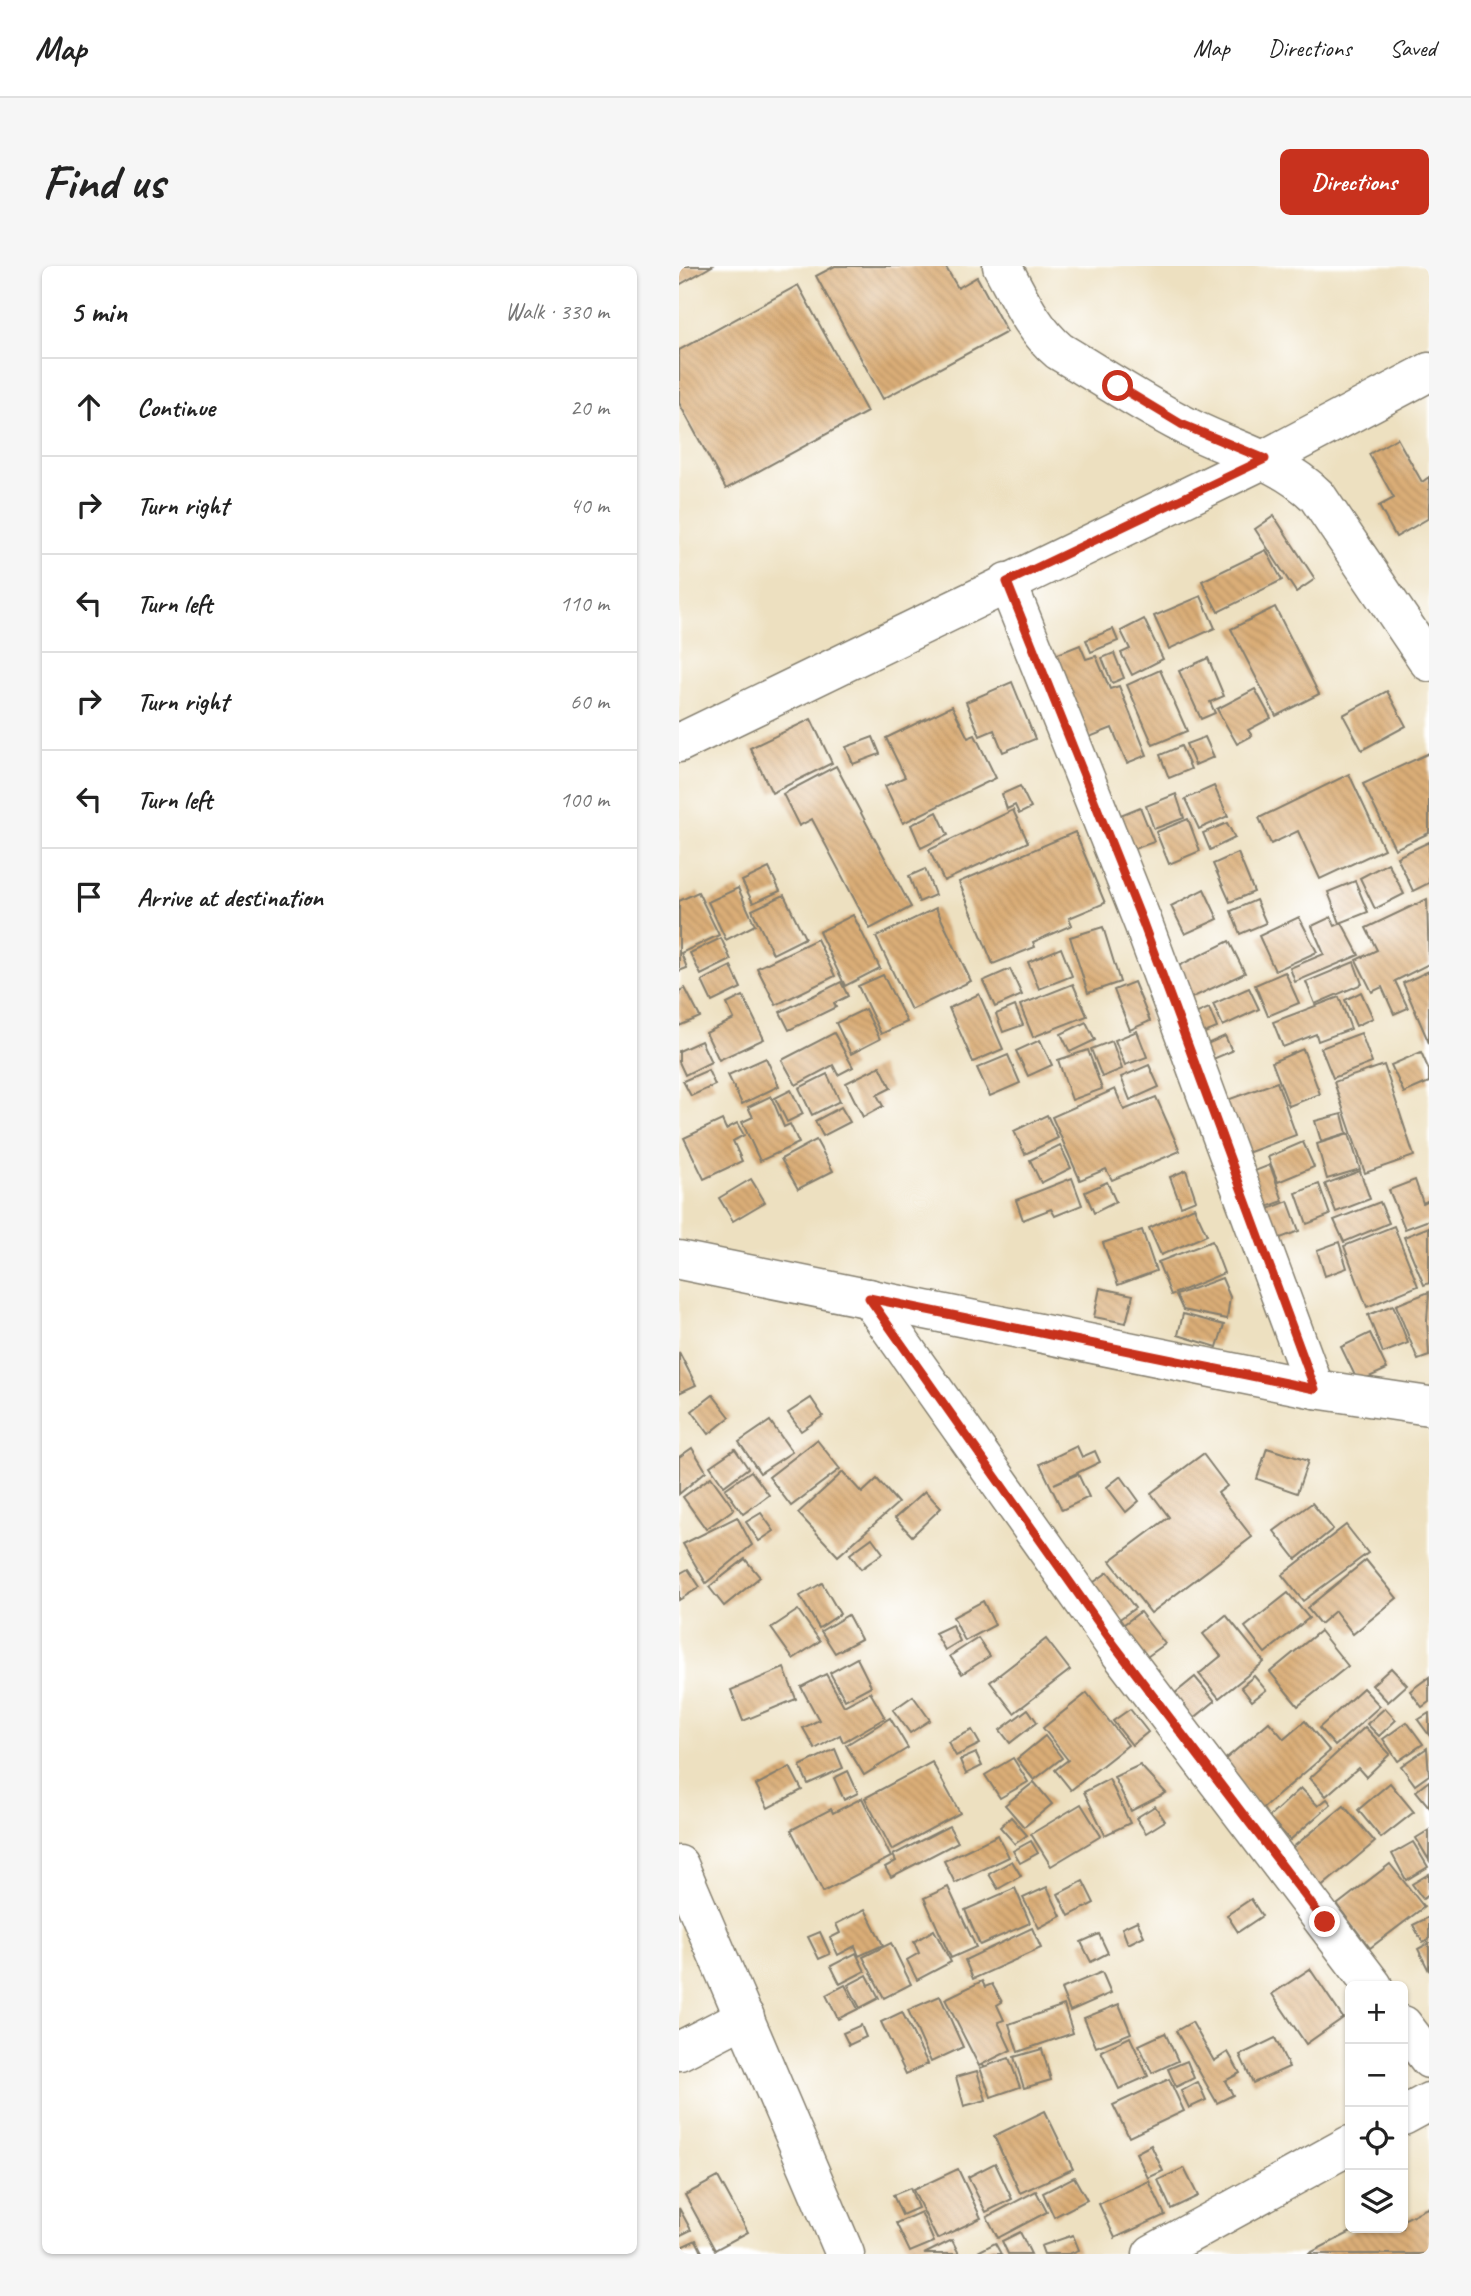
<!DOCTYPE html>
<html lang="en">
<head>
<meta charset="utf-8">
<style>
  body { margin:0; font-family:Caveat,sans-serif; background:#f6f6f6; color:#222 }
  .controls { position:absolute; right:21px; bottom:21px; display:grid; overflow:hidden; border-radius:10px; box-shadow:0 2px 5px #0004 }
  .controls button { width:63px; height:63px; display:grid; place-items:center; padding:0; border:0; border-bottom:2px solid #e0e0e0; background:#fff; color:#222; font:35px sans-serif }
  .stop { position:absolute; width:21px; height:21px; margin:-16px; border:5px solid #c8321e; border-radius:50%; background:#fff }
  .stop.end { background:#c8321e; border-color:#fff; box-shadow:0 2px 7px #0008 }
  .list { margin:0; padding:0; list-style:none }
  h2 { display:flex; justify-content:space-between; align-items:center; height:91px; margin:0; padding:0 28px; font-size:30px }
  h2 small { font-size:23px; font-weight:400; color:#767676 }
  .list li { display:grid; grid-template-columns:46px 1fr auto; gap:21px; align-items:center; box-sizing:border-box; height:98px; padding:0 28px; border-top:2px solid #e0e0e0 }
  .list b { display:block; font-size:26px; white-space:nowrap }
  .list em { font-size:23px; font-style:normal; color:#767676 }
  .icon { flex:none; width:38px; height:38px; fill:none; stroke:currentColor; stroke-width:2; stroke-linecap:round; stroke-linejoin:round }
  .map { position:relative; flex:none; width:750px; height:1988px; overflow:hidden; border-radius:10px }
  header { display:flex; align-items:center; gap:42px; box-sizing:border-box; height:98px; padding:0 35px; background:#fff; border-bottom:2px solid #e0e0e0 }
  header strong { font-size:33px }
  nav { display:flex; gap:38px; margin-inline-start:auto; font-size:24px }
  .intro { display:flex; align-items:center; justify-content:space-between; box-sizing:border-box; height:168px; padding:0 42px }
  h1 { margin:0; font-size:49px }
  .button { padding:18px 32px; border-radius:10px; background:#c8321e; color:#fff; font-size:24px; font-weight:700 }
  main { display:flex; gap:42px; padding:0 42px }
  aside { flex:1; background:#fff; border-radius:10px; box-shadow:0 2px 5px #0004 }
  .map>svg:first-child { display:block }
</style>
</head>
<body>
<header>
<strong>Map</strong>
<nav><a>Map</a><a>Directions</a><a>Saved</a></nav>
</header>
<div class="intro"><h1>Find us</h1><a class="button">Directions</a></div>
<main>
<aside>
<h2>5 min<small>Walk · 330 m</small></h2>
<ul class="list">
<li><svg class="icon" aria-label="ahead" viewBox="0 0 24 24"><path d="M12 20V5M6 11l6-6 6 6"/></svg><div><b>Continue</b></div><em>20 m</em></li>
<li><svg class="icon" aria-label="right" viewBox="0 0 24 24"><path d="M7 20v-9h11M14 6l5 5-5 5"/></svg><div><b>Turn right</b></div><em>40 m</em></li>
<li><svg class="icon" aria-label="left" viewBox="0 0 24 24"><path d="M17 20v-9H6M10 6l-5 5 5 5"/></svg><div><b>Turn left</b></div><em>110 m</em></li>
<li><svg class="icon" aria-label="right" viewBox="0 0 24 24"><path d="M7 20v-9h11M14 6l5 5-5 5"/></svg><div><b>Turn right</b></div><em>60 m</em></li>
<li><svg class="icon" aria-label="left" viewBox="0 0 24 24"><path d="M17 20v-9H6M10 6l-5 5 5 5"/></svg><div><b>Turn left</b></div><em>100 m</em></li>
<li><svg class="icon" aria-label="arrive" viewBox="0 0 24 24"><path d="M6 21V4h12l-3 4 3 4H6"/></svg><div><b>Arrive at destination</b></div></li>
</ul>
</aside>
<div class="map">
<svg width="750" height="1988" viewBox="0 0 750 1988">
  <defs>
    <pattern id="building-back-hatch" width="6" height="6" patternUnits="userSpaceOnUse" patternTransform="scale(1.75)"><rect width="6" height="6" fill="#daad77"/><path d="M-1 5l2 2M0 0l6 6M5-1l2 2" fill="none" stroke="#ba9466"/></pattern>
  </defs>
  <rect width="100%" height="100%" fill="#fff"/>
  <filter id="ink" filterUnits="userSpaceOnUse"><feTurbulence type="fractalNoise" baseFrequency=".0143" numOctaves="2"/><feDisplacementMap in="SourceGraphic" scale="14" xChannelSelector="R" yChannelSelector="G"/><feConvolveMatrix kernelMatrix="1 2 1 2 8 2 1 2 1" color-interpolation-filters="sRGB"/></filter>
  <filter id="wash" filterUnits="userSpaceOnUse"><feTurbulence type="fractalNoise" baseFrequency=".00686" numOctaves="4" result="noise"/><feDisplacementMap in="SourceGraphic" scale="28" xChannelSelector="R" yChannelSelector="G"/><feGaussianBlur stdDeviation="1.57" result="paint"/><feColorMatrix in="noise" values="0 0 0 0 0 0 0 0 0 0 0 0 0 0 0 0 0 1.4 0 .05"/><feComposite in="paint" operator="in"/></filter>
  <g filter="url(#wash)">
    <rect width="100%" height="100%" fill="#ede0c0"/>
    <g id="blocks">
      <g fill="url(#building-back-hatch)">
        <path d="M0 0H33L0 19Z"/>
        <path d="M156 0H266L279 22 298 11 328 66 204 133 137 10Z"/>
        <path d="M119 19 188 146 47 223 0 137V84Z"/>
        <path d="M718 172 743 216 750 211V252L717 271 700 240 715 232 690 188Z"/>
        <path d="M595 250 636 313 617 326 576 263Z"/>
        <path d="M587 284 603 314 539 346 523 315Z"/>
        <path d="M522 330 536 362 490 383 475 350Z"/>
        <path d="M596 341 640 428 597 450 552 363Z"/>
        <path d="M465 353 484 393 453 409 442 387 451 383 442 365Z"/>
        <path d="M434 363 439 375 412 386 407 374Z"/>
        <path d="M401 379 407 393 417 390 431 423 440 420 468 489 448 497 433 462 403 474 371 391Z"/>
        <path d="M435 387 445 412 433 417 423 392Z"/>
        <path d="M529 392 545 430 531 436 536 447 522 453 500 405Z"/>
        <path d="M481 404 508 465 474 479 448 419Z"/>
        <path d="M333 416 356 473 324 486 315 464 301 470 287 436Z"/>
        <path d="M576 423 592 452 569 464 573 470 558 478 538 443Z"/>
        <path d="M708 425 727 460 683 484 664 449Z"/>
        <path d="M273 440 289 472 296 469 317 512 224 557 206 520 226 511 207 472Z"/>
        <path d="M132 453 153 497 93 527 71 482Z"/>
        <path d="M194 471 201 488 174 498 167 481Z"/>
        <path d="M526 471 535 491 516 499 507 478Z"/>
        <path d="M502 480 512 503 490 512 481 489Z"/>
        <path d="M750 487V567L716 583 684 518Z"/>
        <path d="M157 500 232 641 191 663 133 553 120 560 104 528Z"/>
        <path d="M670 508 705 583 641 613 619 565 592 578 580 552Z"/>
        <path d="M341 520 352 542 340 548 336 539 328 543 323 528Z"/>
        <path d="M535 520 549 550 520 563 506 533Z"/>
        <path d="M497 528 505 552 475 563 467 540Z"/>
        <path d="M461 541 475 576 452 584 439 550Z"/>
        <path d="M334 544 349 576 265 615 250 584Z"/>
        <path d="M258 546 269 569 242 582 232 559Z"/>
        <path d="M509 553 521 585 490 598 477 566Z"/>
        <path d="M548 557 556 572 531 584 524 567Z"/>
        <path d="M396 566 426 637 390 652 393 659 354 676 356 681 314 698 280 616Z"/>
        <path d="M750 576V617L734 625 718 591Z"/>
        <path d="M559 587 575 626 551 636 534 598Z"/>
        <path d="M709 597 725 628 696 643 681 612Z"/>
        <path d="M90 602 101 625 74 637 63 615Z"/>
        <path d="M246 603 256 629 240 636 230 610Z"/>
        <path d="M676 615 689 646 661 657 649 626Z"/>
        <path d="M59 622 76 659 47 674 29 636Z"/>
        <path d="M525 623 539 653 506 668 492 640Z"/>
        <path d="M19 626 40 669 2 687 8 702 0 705V635Z"/>
        <path d="M105 629 126 672 94 688 73 644Z"/>
        <path d="M748 633 750 698 716 715 729 742 715 748 703 721 693 726 677 694 698 684 687 662Z"/>
        <path d="M577 634 587 657 561 668 552 645Z"/>
        <path d="M257 642 292 715 232 744 197 671Z"/>
        <path d="M174 649 201 702 166 720 140 666Z"/>
        <path d="M620 651 638 686 596 705 580 670Z"/>
        <path d="M652 651 656 660 663 657 680 689 616 716 611 702 645 688 633 660Z"/>
        <path d="M424 661 441 716 409 727 391 671Z"/>
        <path d="M42 672 52 694 22 709 11 687Z"/>
        <path d="M138 673 156 710 97 739 78 702Z"/>
        <path d="M550 675 566 707 506 735 491 704Z"/>
        <path d="M382 682 393 710 360 723 349 696Z"/>
        <path d="M675 696 683 718 636 738 627 716Z"/>
        <path d="M52 700 62 722 33 736 23 715Z"/>
        <path d="M331 703 343 729 316 741 304 715Z"/>
        <path d="M750 705V777L724 717Z"/>
        <path d="M606 706 620 737 589 750 576 719Z"/>
        <path d="M204 709 228 756 202 768 179 720Z"/>
        <path d="M162 716 169 730 155 737 157 741 110 764 101 746Z"/>
        <path d="M455 716 471 755 451 764 435 724Z"/>
        <path d="M394 718 408 750 354 771 341 739Z"/>
        <path d="M6 722 21 751 0 760V725Z"/>
        <path d="M570 722 580 743 544 760 534 738Z"/>
        <path d="M682 726 694 752 677 760 666 734Z"/>
        <path d="M300 728 324 783 294 796 270 742Z"/>
        <path d="M64 730 85 773 40 794 27 767 55 753 48 738Z"/>
        <path d="M660 731 672 763 639 775 637 768 604 781 594 756Z"/>
        <path d="M336 740 344 759 324 766 317 748Z"/>
        <path d="M530 742 538 762 518 770 509 751Z"/>
        <path d="M186 743 201 773 172 788 157 757Z"/>
        <path d="M407 756 416 774 391 786 382 768Z"/>
        <path d="M458 765 468 791 446 799 436 774Z"/>
        <path d="M155 767 174 801 159 809 154 799 117 819 103 794Z"/>
        <path d="M682 767 693 797 654 812 642 782Z"/>
        <path d="M546 770 553 785 527 796 521 781Z"/>
        <path d="M361 774 373 799 349 810 337 785Z"/>
        <path d="M22 775 32 796 6 809 0 796V785Z"/>
        <path d="M433 775 443 803 423 811 412 783Z"/>
        <path d="M624 783 641 828 610 840 593 796Z"/>
        <path d="M409 784 423 823 393 834 379 794Z"/>
        <path d="M742 786 750 804V816L725 827 712 799Z"/>
        <path d="M329 789 341 817 311 830 298 802Z"/>
        <path d="M87 792 100 820 63 838 49 809Z"/>
        <path d="M470 799 480 821 451 834 442 811Z"/>
        <path d="M705 799 735 890 686 907 655 816Z"/>
        <path d="M201 800 212 822 198 829 204 840 184 851 167 817Z"/>
        <path d="M29 804 36 819 12 830 4 815Z"/>
        <path d="M148 808 161 835 133 849 120 822Z"/>
        <path d="M598 816 617 869 560 890 540 837Z"/>
        <path d="M436 823 445 844 477 831 501 885 433 914 427 903 401 914 373 851Z"/>
        <path d="M112 824 124 848 108 856 96 832Z"/>
        <path d="M92 830 105 861 111 858 120 877 81 895 63 856 74 851 69 841Z"/>
        <path d="M162 841 171 856 144 870 136 855Z"/>
        <path d="M663 848 668 867 642 875 636 855Z"/>
        <path d="M368 849 379 872 346 888 335 865Z"/>
        <path d="M43 854 47 863 58 857 65 869 54 875 63 895 25 913 5 872Z"/>
        <path d="M670 868 681 903 648 913 638 878Z"/>
        <path d="M137 874 154 905 119 923 102 893Z"/>
        <path d="M624 876 635 901 599 916 589 891Z"/>
        <path d="M381 879 392 902 362 917 351 894Z"/>
        <path d="M591 899 604 935 582 943 568 908Z"/>
        <path d="M507 904 517 934 502 940 491 911Z"/>
        <path d="M681 905 691 933 657 946 646 918Z"/>
        <path d="M393 912 403 939 376 950 372 943 344 954 337 934Z"/>
        <path d="M72 913 86 936 54 955 40 932Z"/>
        <path d="M736 914 744 937 750 934V954L726 963 710 924Z"/>
        <path d="M428 916 437 936 415 947 406 926Z"/>
        <path d="M640 918 651 949 628 958 617 927Z"/>
        <path d="M609 935 620 965 591 976 580 947Z"/>
        <path d="M701 936 710 957 665 976 655 954Z"/>
        <path d="M515 941 528 969 482 989 470 962Z"/>
        <path d="M715 960 739 1020 688 1041 665 980Z"/>
        <path d="M750 961V1017L745 1019 725 971Z"/>
        <path d="M463 964 477 1005 439 1019 424 977Z"/>
        <path d="M533 975 545 1007 492 1029 479 996Z"/>
        <path d="M660 976 668 1002 646 1010 638 984Z"/>
        <path d="M543 1012 551 1031 548 1053 504 1044 497 1029Z"/>
        <path d="M421 1022 454 1029 447 1057 415 1051Z"/>
        <path d="M750 1026 748 1055 750 1090 739 1094 717 1039Z"/>
        <path d="M714 1039 729 1077 704 1087 689 1049Z"/>
        <path d="M504 1048 545 1059 538 1081 499 1069Z"/>
        <path d="M691 1067 708 1103 679 1116 662 1081Z"/>
        <path d="M0 1086 17 1119 0 1127Z"/>
        <path d="M34 1129 51 1151 30 1168 13 1145Z"/>
        <path d="M132 1132 144 1150 122 1165 109 1147Z"/>
        <path d="M91 1155 113 1186 81 1207 60 1176Z"/>
        <path d="M138 1174 161 1203 112 1240 90 1211Z"/>
        <path d="M398 1180 403 1191 416 1185 421 1196 375 1218 399 1208 410 1231 383 1244 361 1198Z"/>
        <path d="M13 1182 27 1205 0 1228V1191Z"/>
        <path d="M588 1182 629 1195 618 1227 578 1213Z"/>
        <path d="M56 1183 69 1202 45 1220 31 1200Z"/>
        <path d="M524 1188 548 1220 539 1227 573 1271 472 1347 431 1295 490 1251 472 1227Z"/>
        <path d="M72 1205 90 1229 64 1248 46 1223Z"/>
        <path d="M164 1206 183 1227 198 1213 219 1237 159 1290 119 1247Z"/>
        <path d="M442 1210 460 1235 447 1246 428 1221Z"/>
        <path d="M32 1211 55 1243 27 1263 4 1231Z"/>
        <path d="M246 1225 262 1242 233 1270 216 1252Z"/>
        <path d="M633 1237 654 1263 617 1293 595 1265Z"/>
        <path d="M82 1247 95 1265 80 1275 67 1256Z"/>
        <path d="M58 1251 73 1279 27 1317 4 1278Z"/>
        <path d="M667 1259 689 1287 624 1335 603 1309Z"/>
        <path d="M193 1272 204 1287 182 1303 171 1288Z"/>
        <path d="M66 1293 81 1311 45 1340 30 1321Z"/>
        <path d="M687 1294 718 1332 674 1368 656 1345 641 1358 628 1342Z"/>
        <path d="M9 1303 21 1321 0 1334V1308Z"/>
        <path d="M429 1306 456 1342 435 1357 407 1322Z"/>
        <path d="M143 1317 161 1348 140 1362 121 1330Z"/>
        <path d="M609 1327 630 1352 586 1387 566 1361Z"/>
        <path d="M304 1335 316 1359 286 1375 274 1351Z"/>
        <path d="M119 1344 141 1375 114 1393 92 1362Z"/>
        <path d="M461 1346 486 1378 465 1393 440 1362Z"/>
        <path d="M169 1349 182 1373 156 1387 142 1365Z"/>
        <path d="M547 1349 585 1396 540 1432 520 1408 542 1390 524 1368Z"/>
        <path d="M273 1359 281 1375 266 1384 256 1367Z"/>
        <path d="M641 1365 669 1400 619 1440 591 1406Z"/>
        <path d="M299 1372 311 1390 283 1408 271 1390Z"/>
        <path d="M367 1373 391 1404 335 1447 311 1416Z"/>
        <path d="M178 1392 192 1420 166 1434 151 1407Z"/>
        <path d="M105 1402 117 1433 64 1455 52 1424Z"/>
        <path d="M712 1402 728 1419 709 1436 693 1419Z"/>
        <path d="M147 1408 165 1440 191 1426 206 1452 164 1476 161 1469 136 1483 124 1462 140 1454 122 1421Z"/>
        <path d="M575 1410 587 1424 573 1435 562 1421Z"/>
        <path d="M516 1411 536 1435 514 1453 494 1429Z"/>
        <path d="M750 1411V1436L743 1441 731 1425Z"/>
        <path d="M684 1422 701 1440 656 1480 640 1462Z"/>
        <path d="M408 1427 449 1479 392 1524 376 1504 389 1494 364 1462Z"/>
        <path d="M234 1430 251 1454 231 1467 214 1444Z"/>
        <path d="M706 1442 717 1454 700 1470 688 1458Z"/>
        <path d="M349 1443 358 1456 331 1477 321 1464Z"/>
        <path d="M451 1443 469 1466 453 1479 434 1455Z"/>
        <path d="M750 1447V1469L739 1454Z"/>
        <path d="M211 1452 229 1482 185 1509 167 1479Z"/>
        <path d="M626 1455 651 1485 582 1544 543 1496 590 1456 605 1473Z"/>
        <path d="M728 1456 744 1478 719 1495 704 1473Z"/>
        <path d="M686 1461 711 1488 687 1511 679 1502 647 1530 631 1512Z"/>
        <path d="M293 1464 301 1478 277 1490 269 1476Z"/>
        <path d="M366 1470 383 1492 355 1514 338 1493Z"/>
        <path d="M748 1482 750 1509 736 1519 722 1500Z"/>
        <path d="M156 1483 164 1502 129 1518 121 1500Z"/>
        <path d="M297 1487 303 1500 287 1508 281 1494Z"/>
        <path d="M334 1492 349 1516 321 1532 306 1509Z"/>
        <path d="M253 1496 281 1547 213 1584 186 1532Z"/>
        <path d="M461 1499 487 1527 452 1545 435 1511Z"/>
        <path d="M111 1501 123 1524 89 1542 77 1519Z"/>
        <path d="M169 1505 179 1527 165 1534 155 1512Z"/>
        <path d="M430 1513 451 1557 426 1569 405 1526Z"/>
        <path d="M750 1515V1541L737 1525Z"/>
        <path d="M355 1516 373 1538 345 1561 326 1539Z"/>
        <path d="M711 1517 735 1546 702 1572 679 1544Z"/>
        <path d="M622 1522 639 1540 648 1533 652 1538 611 1574 590 1551Z"/>
        <path d="M183 1532 212 1591 144 1626 112 1564 152 1543 154 1547Z"/>
        <path d="M402 1538 422 1570 372 1600 352 1568Z"/>
        <path d="M476 1540 486 1555 467 1567 457 1552Z"/>
        <path d="M665 1540 696 1576 640 1623 608 1586Z"/>
        <path d="M332 1551 348 1569 336 1578 321 1561Z"/>
        <path d="M270 1560 279 1576 212 1611 206 1601 217 1595 214 1589Z"/>
        <path d="M750 1564V1594L737 1572Z"/>
        <path d="M319 1569 330 1591 276 1617 265 1595Z"/>
        <path d="M352 1575 359 1587 341 1597 334 1585Z"/>
        <path d="M734 1576 749 1601 727 1614 713 1588Z"/>
        <path d="M333 1595 342 1610 319 1623 310 1608Z"/>
        <path d="M711 1598 745 1641 691 1682 658 1639Z"/>
        <path d="M750 1608V1629L744 1633 733 1618Z"/>
        <path d="M404 1615 415 1637 390 1650 379 1628Z"/>
        <path d="M269 1621 297 1681 272 1692 245 1632Z"/>
        <path d="M368 1621 382 1650 360 1662 344 1632Z"/>
        <path d="M336 1622 351 1657 301 1679 286 1644Z"/>
        <path d="M572 1633 583 1650 559 1666 548 1649Z"/>
        <path d="M186 1643 204 1679 180 1690 176 1680 159 1689 151 1672 161 1667 157 1658Z"/>
        <path d="M750 1651V1674L744 1677 734 1659Z"/>
        <path d="M458 1655 465 1670 449 1678 443 1662Z"/>
        <path d="M353 1662 362 1682 294 1713 286 1694Z"/>
        <path d="M255 1664 272 1696 238 1714 228 1694 240 1687 235 1676Z"/>
        <path d="M141 1666 151 1688 140 1693 129 1671Z"/>
        <path d="M420 1668 429 1687 412 1696 402 1676Z"/>
        <path d="M212 1677 232 1718 205 1732 184 1691Z"/>
        <path d="M750 1677V1705L739 1683Z"/>
        <path d="M177 1687 186 1705 161 1718 152 1700Z"/>
        <path d="M631 1703 664 1752 627 1778 593 1728Z"/>
        <path d="M423 1706 432 1727 391 1745 382 1723Z"/>
        <path d="M188 1709 200 1732 181 1742 169 1719Z"/>
        <path d="M303 1715 306 1721 313 1718 323 1736 318 1739 325 1754 319 1756 332 1784 300 1800 266 1733Z"/>
        <path d="M166 1719 179 1743 159 1753 147 1729Z"/>
        <path d="M261 1730 284 1781 252 1796 229 1744Z"/>
        <path d="M440 1738 452 1767 417 1781 405 1752Z"/>
        <path d="M385 1739 394 1767 339 1786 330 1758Z"/>
        <path d="M223 1746 249 1798 227 1808 202 1756Z"/>
        <path d="M513 1756 535 1795 549 1786 561 1807 546 1815 554 1829 538 1837 497 1765Z"/>
        <path d="M182 1759 187 1771 170 1779 164 1767Z"/>
        <path d="M486 1767 499 1795 473 1807 460 1779Z"/>
        <path d="M451 1771 469 1810 440 1823 422 1785Z"/>
        <path d="M596 1772 610 1801 574 1817 561 1789Z"/>
        <path d="M363 1783 372 1814 345 1822 335 1791Z"/>
        <path d="M330 1792 341 1821 312 1831 301 1802Z"/>
        <path d="M508 1795 515 1812 497 1821 489 1803Z"/>
        <path d="M298 1805 307 1834 285 1840 277 1811Z"/>
        <path d="M490 1813 505 1845 450 1871 434 1839Z"/>
        <path d="M519 1816 527 1834 510 1842 502 1825Z"/>
        <path d="M366 1845 394 1903 341 1927 315 1870Z"/>
        <path d="M472 1879 484 1905 469 1912 457 1887Z"/>
        <path d="M316 1897 333 1933 307 1946 289 1911Z"/>
        <path d="M505 1902 519 1930 492 1943 479 1914Z"/>
        <path d="M279 1903 302 1952 258 1973 234 1924Z"/>
        <path d="M39 1911 69 1966 36 1984 6 1929Z"/>
        <path d="M395 1911 408 1934 375 1951 364 1927Z"/>
        <path d="M470 1915 486 1949 436 1972 420 1938Z"/>
        <path d="M231 1922 239 1942 223 1949 214 1929Z"/>
        <path d="M357 1925 368 1946 319 1972 308 1951Z"/>
        <path d="M750 1941V1988H629L680 1962H724V1954Z"/>
        <path d="M0 1942 12 1964 0 1970Z"/>
        <path d="M242 1946 255 1976 231 1986 217 1957Z"/>
        <path d="M341 1966 352 1988H329L323 1975Z"/>
        <path d="M394 1969 400 1984 390 1988H365L362 1980Z"/>
        <path d="M17 1974 24 1988H0V1982Z"/>
        <path d="M273 1974 280 1988H245Z"/>
        <path d="M316 1977 322 1988H295Z"/>
      </g>
    </g>
  </g>
  <g filter="url(#ink)">
    <use href="#blocks" fill-opacity="0" stroke="#847e6e" stroke-width="2"/>
    <g fill="none" stroke-linecap="round" stroke-linejoin="round">
      <g stroke="#847e6e" stroke-width="41">
        <g id="street">
          <path d="M323 0C340 31 353 62 380 85 420 109 459 135 501 157 548 183 599 192 638 230L750 396"/>
          <path d="M328 316 464 657 636 1123"/>
          <path d="M0 477 586 193 750 106"/>
          <path d="M0 994 636 1123 750 1140"/>
          <path d="M190 1032 436 1380 694 1720"/>
          <path d="M0 1599 166 1988"/>
          <path d="M724 1759 750 1793"/>
          <path d="M0 1785 66 1751"/>
          <path d="M724 1850 750 1836"/>
          <path d="M473 1988 671 1879"/>
        </g>
      </g>
      <use href="#street" stroke="#fff" stroke-width="38"/>
    </g>
  </g>
  <g fill="none" stroke-linecap="round" stroke-linejoin="round" filter="url(#ink)">
    <path stroke="#c8321e" stroke-width="9" d="M439 120 502 158 586 193 328 316 464 657 636 1123 190 1032 436 1380 646 1656"/>
  </g>
</svg>
<div class="controls">
<button>+</button>
<button>−</button>
<button><svg class="icon" aria-label="locate" viewBox="0 0 24 24"><circle cx="12" cy="12" r="6"/><path d="M12 2v4M12 18v4M2 12h4M18 12h4"/></svg></button>
<button><svg class="icon" aria-label="layers" viewBox="0 0 24 24"><path d="M12 4l9 5-9 5-9-5zM3 14l9 5 9-5"/></svg></button>
</div>
<div class="stop" style="left:439px;top:120px"></div>
<div class="stop end" style="left:646px;top:1656px"></div>
</div>
</main>
</body>
</html>
